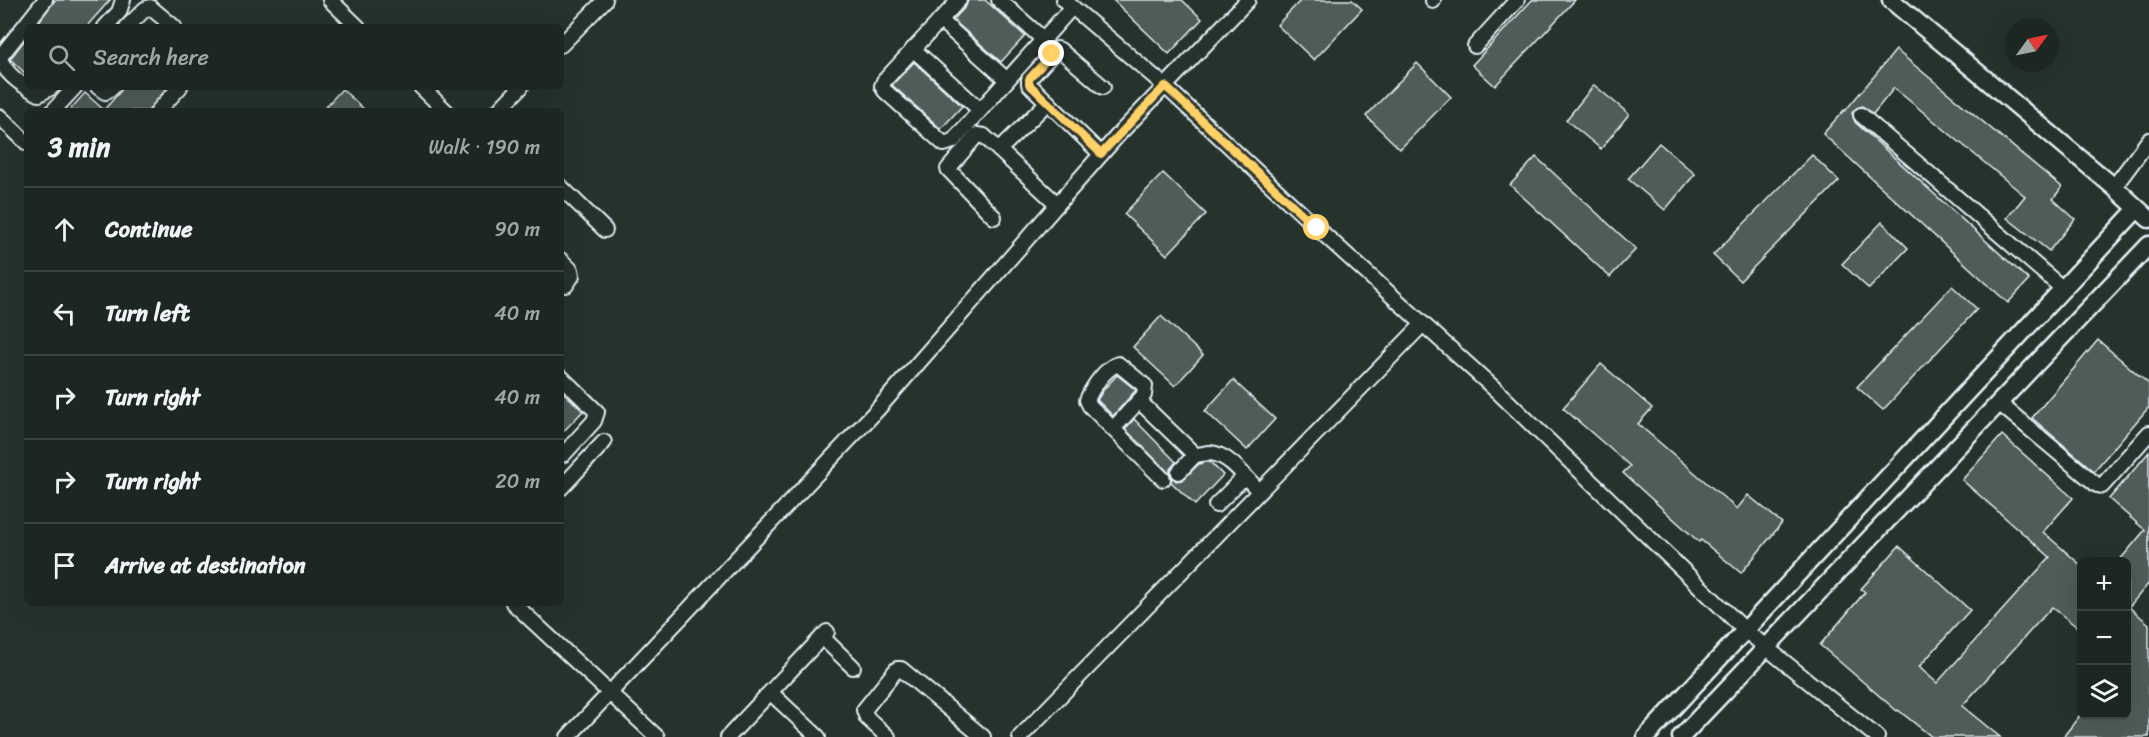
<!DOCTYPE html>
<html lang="en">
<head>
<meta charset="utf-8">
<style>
  body { margin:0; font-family:Sriracha,sans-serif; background:#252e2a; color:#f1f3f6 }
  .controls { position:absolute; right:18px; bottom:18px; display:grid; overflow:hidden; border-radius:9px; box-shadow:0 6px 24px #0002 }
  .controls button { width:54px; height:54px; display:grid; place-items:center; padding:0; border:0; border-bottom:2px solid #3a4340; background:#1c2622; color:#f1f3f6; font:30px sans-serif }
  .compass { position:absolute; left:2005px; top:18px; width:54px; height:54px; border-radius:50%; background:#1c2622; box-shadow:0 6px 24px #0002; rotate:57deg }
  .stop { position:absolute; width:18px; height:18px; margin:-14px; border:4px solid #ffd166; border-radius:50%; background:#fff }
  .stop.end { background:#ffd166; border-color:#fff; box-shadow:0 2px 6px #0008 }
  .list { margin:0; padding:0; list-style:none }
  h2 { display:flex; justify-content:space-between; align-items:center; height:78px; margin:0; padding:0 24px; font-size:26px }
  h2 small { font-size:20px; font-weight:400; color:#a0a5a5 }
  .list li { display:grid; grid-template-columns:39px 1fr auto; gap:18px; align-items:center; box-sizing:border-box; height:84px; padding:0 24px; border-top:2px solid #3a4340 }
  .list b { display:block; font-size:22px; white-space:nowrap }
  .list em { font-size:20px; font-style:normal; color:#a0a5a5 }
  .icon { flex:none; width:33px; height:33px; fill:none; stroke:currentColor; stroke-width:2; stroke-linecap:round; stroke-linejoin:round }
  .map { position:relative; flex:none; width:2149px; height:737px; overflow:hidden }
  .search { position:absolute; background:#1c2622; box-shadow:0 6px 24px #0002; left:24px; top:24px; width:540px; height:66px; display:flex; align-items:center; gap:15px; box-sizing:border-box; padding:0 21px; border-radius:9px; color:#a0a5a5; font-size:22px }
  .panel { position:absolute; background:#1c2622; box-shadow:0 6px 24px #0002; left:24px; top:108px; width:540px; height:498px; border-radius:9px }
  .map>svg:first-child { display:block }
</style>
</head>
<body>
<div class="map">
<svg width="2149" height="737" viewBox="0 0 2149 737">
  <rect width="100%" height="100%" fill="#26332d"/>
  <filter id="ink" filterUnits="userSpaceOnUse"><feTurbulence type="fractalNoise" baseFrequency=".0167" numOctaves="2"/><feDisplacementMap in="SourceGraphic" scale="12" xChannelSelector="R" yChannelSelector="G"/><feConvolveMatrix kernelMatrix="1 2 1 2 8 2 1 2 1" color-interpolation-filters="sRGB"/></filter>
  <g filter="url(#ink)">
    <g fill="#505c59" stroke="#e8f1f8" stroke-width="1.5">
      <path d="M55 0H110L86 27H35Z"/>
      <path d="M968 0H985L1025 36 1001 62 953 20 966 6Z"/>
      <path d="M1113 0H1182L1202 19 1169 54Z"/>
      <path d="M1301 0H1352L1362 9 1314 60 1277 25Z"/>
      <path d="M1532 0H1575L1495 86 1472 65Z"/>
      <path d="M27 37V75L10 59Z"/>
      <path d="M1896 50 2062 187 2053 199 2075 219 2049 251 2007 218 2025 196 1894 88 1873 114 1862 106 1855 109 1852 113 1855 122 2029 280 2008 303 1823 134 1844 110 1845 111Z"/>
      <path d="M914 62 962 106 941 129 892 85Z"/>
      <path d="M1417 63 1451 97 1400 149 1366 116Z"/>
      <path d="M1594 85 1629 114 1601 149 1566 120Z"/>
      <path d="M124 87H168L148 111H69L85 93 104 110Z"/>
      <path d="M342 89 366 111H322Z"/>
      <path d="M1659 143 1695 174 1665 210 1628 179Z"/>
      <path d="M1812 155 1839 181 1740 281 1713 255Z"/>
      <path d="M1536 157 1636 249 1610 277 1510 185Z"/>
      <path d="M1163 173 1206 214 1167 255 1124 214Z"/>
      <path d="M1882 222 1908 248 1869 289 1842 264Z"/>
      <path d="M1952 286 1977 309 1883 410 1857 387Z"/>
      <path d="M1161 316 1203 355 1175 386 1133 347Z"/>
      <path d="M2098 340 2149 384V407L2094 471 2032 418Z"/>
      <path d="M1601 364 1652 408 1638 424 1737 509 1748 495 1782 523 1741 573 1701 540 1699 542 1623 473 1630 466 1563 408Z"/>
      <path d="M1117 375 1136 390 1113 416 1097 400 1104 389Z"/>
      <path d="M1233 380 1275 419 1247 450 1205 411Z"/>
      <path d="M561 390 583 411 561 434Z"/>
      <path d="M1134 419 1176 462 1170 469V474L1125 429Z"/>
      <path d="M2002 435 2073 498 2043 532 2082 566V631L2052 607 1962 706 2000 737H1932L1898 710 1897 711 1820 645 1865 592 1861 589 1899 546 1970 610 1919 667 1937 683 2050 557 1962 480Z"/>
      <path d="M2149 452V583L2129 607 2149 624V737H2063L2081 714H2127V561H2119L2145 530 2109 499Z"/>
      <path d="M1206 462H1210L1223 475 1195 505 1171 482 1172 477 1176 481 1182 480 1199 464Z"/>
    </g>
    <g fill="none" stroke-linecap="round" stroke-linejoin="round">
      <g stroke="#e8f1f8" stroke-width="18">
        <g id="minor">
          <path d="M45 0 0 57C4 74 25 87 39 94L52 87"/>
          <path d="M330 0 358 27"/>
          <path d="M959 0 884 81 882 86 885 91 944 144 953 141 1072 7"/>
          <path d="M999 0 1043 39"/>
          <path d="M1064 0 1165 86 1317 228 1497 391 1746 631 1877 737"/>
          <path d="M1433 1V0"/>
          <path d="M940 20 1007 80"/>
          <path d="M105 27 119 12 123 0"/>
          <path d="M127 27 145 9 150 7 174 27"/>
          <path d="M561 45 605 0"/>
          <path d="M1475 46 1517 0"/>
          <path d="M913 49 980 110"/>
          <path d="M98 87 105 92 113 87"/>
          <path d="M421 87 446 111"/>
          <path d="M53 111 75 87"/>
          <path d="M158 111 180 87"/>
          <path d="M498 111 521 87"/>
          <path d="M1861 115 2062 288"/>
          <path d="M0 117 27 143"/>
          <path d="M999 150 1048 102"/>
          <path d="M1101 154 1033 88 1029 84V79L1057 49 1060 50 1103 87"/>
          <path d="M561 187 605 230"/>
          <path d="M2114 187 2149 140"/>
          <path d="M994 217 948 169 977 135 984 136 1057 204"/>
          <path d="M561 260 571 270 572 276 566 285"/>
          <path d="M561 377 597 412 594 421 564 454 561 455"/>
          <path d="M1139 401 1195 455C1200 455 1205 453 1210 453 1229 454 1246 478 1259 491"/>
          <path d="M2000 404 2097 485 2102 486 2149 433"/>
          <path d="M1113 429 1144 395 1145 386 1118 364C1105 368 1092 388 1087 400L1090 406 1163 479"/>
          <path d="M1179 472 1195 455"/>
          <path d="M561 488 604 442"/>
          <path d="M1216 505 1244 477"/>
          <path d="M513 603 657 737"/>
          <path d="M827 632 822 637 853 667"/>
          <path d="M771 693 818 737"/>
          <path d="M568 737 877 410 1119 134 1248 0"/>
          <path d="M728 737 822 637"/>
          <path d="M888 737 867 718 864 710 897 669H901L983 737"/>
          <path d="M1020 737 1423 324"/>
        </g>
      </g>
      <g stroke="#e8f1f8" stroke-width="21">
        <g id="tertiary">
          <path d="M1891 0 2114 187 2149 219"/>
          <path d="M1646 737 2137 209"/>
          <path d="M1681 737 2149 245"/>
        </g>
      </g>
      <use href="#minor" stroke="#26332d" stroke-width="14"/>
      <use href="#tertiary" stroke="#26332d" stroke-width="16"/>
    </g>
  </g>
  <g fill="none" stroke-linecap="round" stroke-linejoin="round" filter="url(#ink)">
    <path stroke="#ffd166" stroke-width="8" d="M1052 54 1029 79V84L1101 154 1165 86 1317 228"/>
  </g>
</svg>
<div class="controls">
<button>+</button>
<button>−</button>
<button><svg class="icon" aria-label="layers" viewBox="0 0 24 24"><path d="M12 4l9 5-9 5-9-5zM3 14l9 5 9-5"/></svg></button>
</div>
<svg class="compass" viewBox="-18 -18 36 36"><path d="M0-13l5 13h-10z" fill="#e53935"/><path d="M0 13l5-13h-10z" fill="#a0a5a5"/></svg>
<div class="stop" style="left:1317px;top:228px"></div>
<div class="stop end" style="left:1052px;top:54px"></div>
<div class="search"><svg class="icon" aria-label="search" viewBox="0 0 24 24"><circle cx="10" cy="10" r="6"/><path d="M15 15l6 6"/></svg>Search here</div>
<section class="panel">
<h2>3 min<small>Walk · 190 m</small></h2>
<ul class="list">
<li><svg class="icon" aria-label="ahead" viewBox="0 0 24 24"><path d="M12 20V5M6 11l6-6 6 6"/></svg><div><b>Continue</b></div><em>90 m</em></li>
<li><svg class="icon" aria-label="left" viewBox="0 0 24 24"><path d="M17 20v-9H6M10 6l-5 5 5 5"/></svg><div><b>Turn left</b></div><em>40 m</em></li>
<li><svg class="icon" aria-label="right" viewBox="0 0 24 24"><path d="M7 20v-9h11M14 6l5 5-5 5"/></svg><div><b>Turn right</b></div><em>40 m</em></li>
<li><svg class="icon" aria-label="right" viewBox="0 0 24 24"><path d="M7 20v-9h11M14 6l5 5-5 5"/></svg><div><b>Turn right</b></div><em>20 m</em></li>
<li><svg class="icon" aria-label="arrive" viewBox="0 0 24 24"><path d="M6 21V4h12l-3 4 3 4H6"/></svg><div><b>Arrive at destination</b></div></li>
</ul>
</section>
</div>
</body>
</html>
